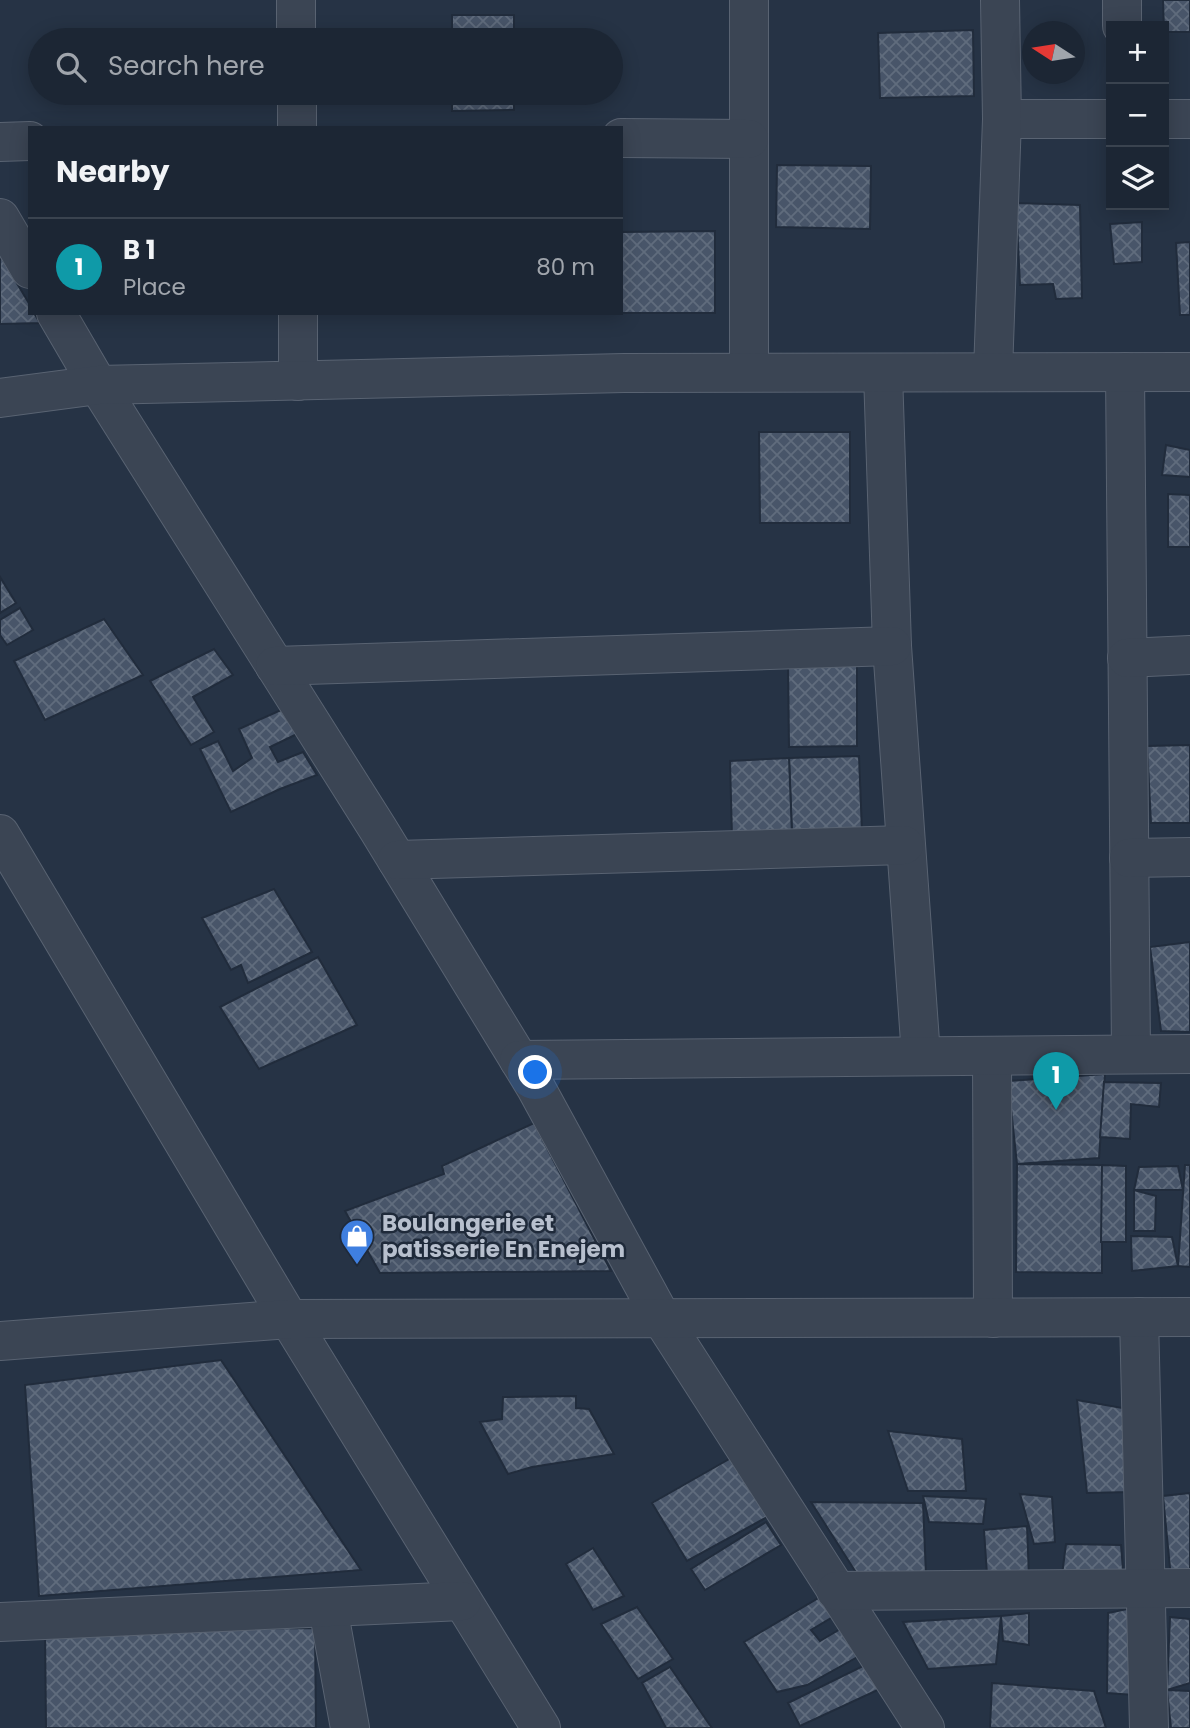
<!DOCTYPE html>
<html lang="en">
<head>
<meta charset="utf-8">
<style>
  body { margin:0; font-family:Poppins,sans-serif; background:#252e3c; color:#f1f3f6 }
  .controls { position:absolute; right:21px; top:21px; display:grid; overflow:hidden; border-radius:0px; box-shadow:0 4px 18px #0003 }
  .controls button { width:63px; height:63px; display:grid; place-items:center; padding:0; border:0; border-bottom:2px solid #3a434f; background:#1c2634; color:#f1f3f6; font:35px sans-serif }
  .compass { position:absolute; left:1022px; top:21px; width:63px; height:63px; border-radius:50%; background:#1c2634; box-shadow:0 4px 18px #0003; rotate:282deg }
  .you { position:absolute; left:536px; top:1073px; width:24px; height:24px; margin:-18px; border:5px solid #fff; border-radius:50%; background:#1a73e8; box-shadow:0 0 0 10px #1a73e833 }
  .badge { display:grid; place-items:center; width:46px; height:46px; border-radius:50%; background:#8c9099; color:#fff; font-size:23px; font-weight:700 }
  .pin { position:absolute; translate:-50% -58px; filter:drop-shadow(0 2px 4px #0008) }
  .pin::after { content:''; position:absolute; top:37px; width:24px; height:21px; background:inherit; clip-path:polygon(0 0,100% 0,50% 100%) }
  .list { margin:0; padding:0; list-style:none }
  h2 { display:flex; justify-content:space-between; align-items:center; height:91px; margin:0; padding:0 28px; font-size:30px }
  h2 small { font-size:23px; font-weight:400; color:#a0a5ac }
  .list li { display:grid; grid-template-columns:46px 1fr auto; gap:21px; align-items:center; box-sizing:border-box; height:98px; padding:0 28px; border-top:2px solid #3a434f }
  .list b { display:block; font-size:26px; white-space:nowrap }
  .list p { margin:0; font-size:23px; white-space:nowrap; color:#a0a5ac }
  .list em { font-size:23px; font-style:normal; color:#a0a5ac }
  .icon { flex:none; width:38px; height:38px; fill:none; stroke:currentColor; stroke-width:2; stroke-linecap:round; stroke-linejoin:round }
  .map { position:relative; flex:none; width:1190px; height:1728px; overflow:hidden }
  .search { position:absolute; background:#1c2634; box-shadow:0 4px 18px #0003; left:28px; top:28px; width:595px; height:77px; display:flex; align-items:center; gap:18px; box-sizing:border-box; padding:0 24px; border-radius:38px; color:#a0a5ac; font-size:26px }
  .panel { position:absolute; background:#1c2634; box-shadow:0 4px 18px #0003; left:28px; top:126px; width:595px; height:189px; border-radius:0px }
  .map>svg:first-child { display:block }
</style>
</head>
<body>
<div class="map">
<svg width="1190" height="1728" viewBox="0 0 1190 1728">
  <defs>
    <pattern id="building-cross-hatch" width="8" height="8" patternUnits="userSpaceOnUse" patternTransform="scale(1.75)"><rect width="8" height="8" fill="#485569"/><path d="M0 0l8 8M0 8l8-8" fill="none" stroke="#606c7d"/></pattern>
  </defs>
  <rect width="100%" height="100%" fill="#263345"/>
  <g fill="url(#building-cross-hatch)" stroke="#212c3c" stroke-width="2">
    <path d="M1163 0H1190V32H1164Z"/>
    <rect x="452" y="15" width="62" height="25"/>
    <path d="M973 30 974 96 880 98 878 33Z"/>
    <path d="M452 93H514V110L452 111Z"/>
    <path d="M777 165 871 166 870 229 776 227Z"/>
    <path d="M1016 203 1080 205 1082 298 1056 299 1053 284 1020 285Z"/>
    <path d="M1142 222V262L1114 264 1110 224Z"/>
    <path d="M715 231V313H615H621V232Z"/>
    <path d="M1190 242V315H1180L1176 243Z"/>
    <path d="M0 255 30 305V313H34L40 323 0 324Z"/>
    <path d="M759 432H850V523H760Z"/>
    <path d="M1166 445 1190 450V477L1162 475Z"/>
    <path d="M1168 494 1190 495V547H1168Z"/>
    <path d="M0 577 16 603 0 613Z"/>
    <path d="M20 608 33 630 7 645 0 635V620Z"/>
    <path d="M104 619 143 675 45 720 14 661Z"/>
    <path d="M214 649 233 675 193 697 214 732 191 745 150 681Z"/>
    <path d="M788 664 857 665V746L789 747Z"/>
    <path d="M281 710 297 734 270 747 278 762 303 752 317 775 280 789 231 812 200 749 218 741 233 771 252 758 239 729Z"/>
    <path d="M1190 745V823H1151L1147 746Z"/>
    <path d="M859 756 862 832 792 835 789 758Z"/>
    <path d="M789 758 792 835 732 837 730 761Z"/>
    <path d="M274 889 312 952 248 983 241 965 231 970 202 918Z"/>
    <path d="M1190 942V1032L1161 1031 1150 947Z"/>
    <path d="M318 957 357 1025 259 1069 220 1007Z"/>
    <path d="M1105 1074 1099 1158 1017 1164 1008 1081Z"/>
    <path d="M1104 1082 1161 1083 1159 1107 1131 1104 1130 1139 1100 1137Z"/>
    <path d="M534 1123 611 1271 380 1273 345 1211 444 1174 442 1166Z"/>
    <path d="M1017 1164 1102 1165V1273L1016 1272Z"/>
    <path d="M1102 1165 1126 1166V1242H1101Z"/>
    <path d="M1185 1165H1190V1267L1178 1266Z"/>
    <path d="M1178 1166 1183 1190H1134L1139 1167Z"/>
    <path d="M1134 1190 1156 1196 1155 1231H1134Z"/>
    <path d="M1131 1236 1172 1237 1178 1266 1132 1271Z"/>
    <path d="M221 1360 361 1570 39 1596 25 1385Z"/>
    <path d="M576 1396V1408L589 1409 614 1454 532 1467 508 1474 480 1422 502 1419 503 1397Z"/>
    <path d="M1077 1400 1134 1410 1130 1492 1087 1493Z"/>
    <path d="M888 1431 962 1439 966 1491H908Z"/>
    <path d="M731 1458 769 1516 687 1561 652 1503Z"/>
    <path d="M1190 1493V1576L1171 1578 1163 1496Z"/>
    <path d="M1020 1494 1052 1497 1055 1542 1034 1544Z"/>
    <path d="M923 1496 986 1499 983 1524 929 1522Z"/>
    <path d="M811 1502 923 1503 926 1575 857 1574Z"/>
    <path d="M766 1522 781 1545 705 1590 691 1569Z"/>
    <path d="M1027 1526 1029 1577 987 1575 984 1530Z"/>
    <path d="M1066 1544 1121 1545 1123 1570 1062 1575Z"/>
    <path d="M593 1548 624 1596 593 1610 566 1564Z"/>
    <path d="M827 1593 836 1615 811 1630 820 1641 842 1628 861 1655 807 1685 777 1692 744 1642Z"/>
    <path d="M637 1607 673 1659 638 1679 601 1624Z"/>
    <path d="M1132 1608 1134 1695 1107 1693 1108 1613Z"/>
    <path d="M1029 1613V1645L1003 1641 1001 1616Z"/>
    <path d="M1001 1616 996 1664 928 1669 903 1622Z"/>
    <path d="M1170 1617 1190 1619V1683L1167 1690Z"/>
    <path d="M315 1628 316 1728H46L45 1630Z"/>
    <path d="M871 1662 882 1688 800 1726 788 1703Z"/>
    <path d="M670 1667 707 1721 712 1728H666L642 1683Z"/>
    <path d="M992 1683 1094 1691 1106 1728H990Z"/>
    <path d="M1167 1690 1190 1691V1728H1171Z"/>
  </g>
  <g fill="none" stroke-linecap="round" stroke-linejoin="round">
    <g stroke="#596372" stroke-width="40">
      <g id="minor">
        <path d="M296 0V40"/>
        <path d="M749 0V372"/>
        <path d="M1122 26V0"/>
        <path d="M297 93V128"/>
        <path d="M1002 119H1111"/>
        <path d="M1164 119H1190"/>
        <path d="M621 138 749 139"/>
        <path d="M0 142 30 141"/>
        <path d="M0 218 30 269"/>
        <path d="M56 313 98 385 378 829 535 1086 662 1319 925 1728"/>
        <path d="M298 313V381"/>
        <path d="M993 372 1002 119 1000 0"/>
        <path d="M1125 372 1131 1054"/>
        <path d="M883 373 892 646 921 1056"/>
        <path d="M0 398 98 385 624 373 1190 372"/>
        <path d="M1127 658 1190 655"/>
        <path d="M275 666 892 646"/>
        <path d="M0 834 289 1319 541 1728"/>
        <path d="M1129 858 1190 857"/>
        <path d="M397 860 904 845"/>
        <path d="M992 1056 993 1318"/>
        <path d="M519 1060 1190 1054"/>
        <path d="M1139 1317 1149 1728"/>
        <path d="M0 1341 289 1319 1190 1317"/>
        <path d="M836 1591 1190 1588"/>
        <path d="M328 1608 350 1728"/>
        <path d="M0 1622 462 1601"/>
      </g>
    </g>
    <use href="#minor" stroke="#3b4554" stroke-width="38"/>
  </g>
  <defs>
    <g id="shop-pin" transform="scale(1.75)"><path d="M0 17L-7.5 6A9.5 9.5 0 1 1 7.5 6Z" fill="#3f7fe0" stroke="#1f2a3a"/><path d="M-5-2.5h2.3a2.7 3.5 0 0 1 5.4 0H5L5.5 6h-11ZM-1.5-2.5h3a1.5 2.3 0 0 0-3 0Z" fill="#fff"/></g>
  </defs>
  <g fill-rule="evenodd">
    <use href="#shop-pin" x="357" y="1236"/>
  </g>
  <g text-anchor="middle" stroke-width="5" stroke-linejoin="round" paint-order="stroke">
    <g font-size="23" font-weight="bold" fill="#b8c0ce" stroke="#1f2a3a" text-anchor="start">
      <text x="382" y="1231">Boulangerie et<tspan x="382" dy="26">patisserie En Enejem</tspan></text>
    </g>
  </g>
</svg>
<div class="controls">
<button>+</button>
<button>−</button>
<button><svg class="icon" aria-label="layers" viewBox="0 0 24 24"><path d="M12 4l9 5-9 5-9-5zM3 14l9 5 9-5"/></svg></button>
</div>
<svg class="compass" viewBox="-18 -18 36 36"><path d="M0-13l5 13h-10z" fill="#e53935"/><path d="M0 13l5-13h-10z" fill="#a0a5ac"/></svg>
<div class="you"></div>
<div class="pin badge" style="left:1056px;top:1110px;background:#0f9aa8">1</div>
<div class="search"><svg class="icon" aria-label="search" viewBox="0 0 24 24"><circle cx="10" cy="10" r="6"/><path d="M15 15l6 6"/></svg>Search here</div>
<section class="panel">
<h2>Nearby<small></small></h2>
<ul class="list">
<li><span class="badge" style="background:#0f9aa8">1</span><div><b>B 1</b><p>Place</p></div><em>80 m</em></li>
</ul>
</section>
</div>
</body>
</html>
